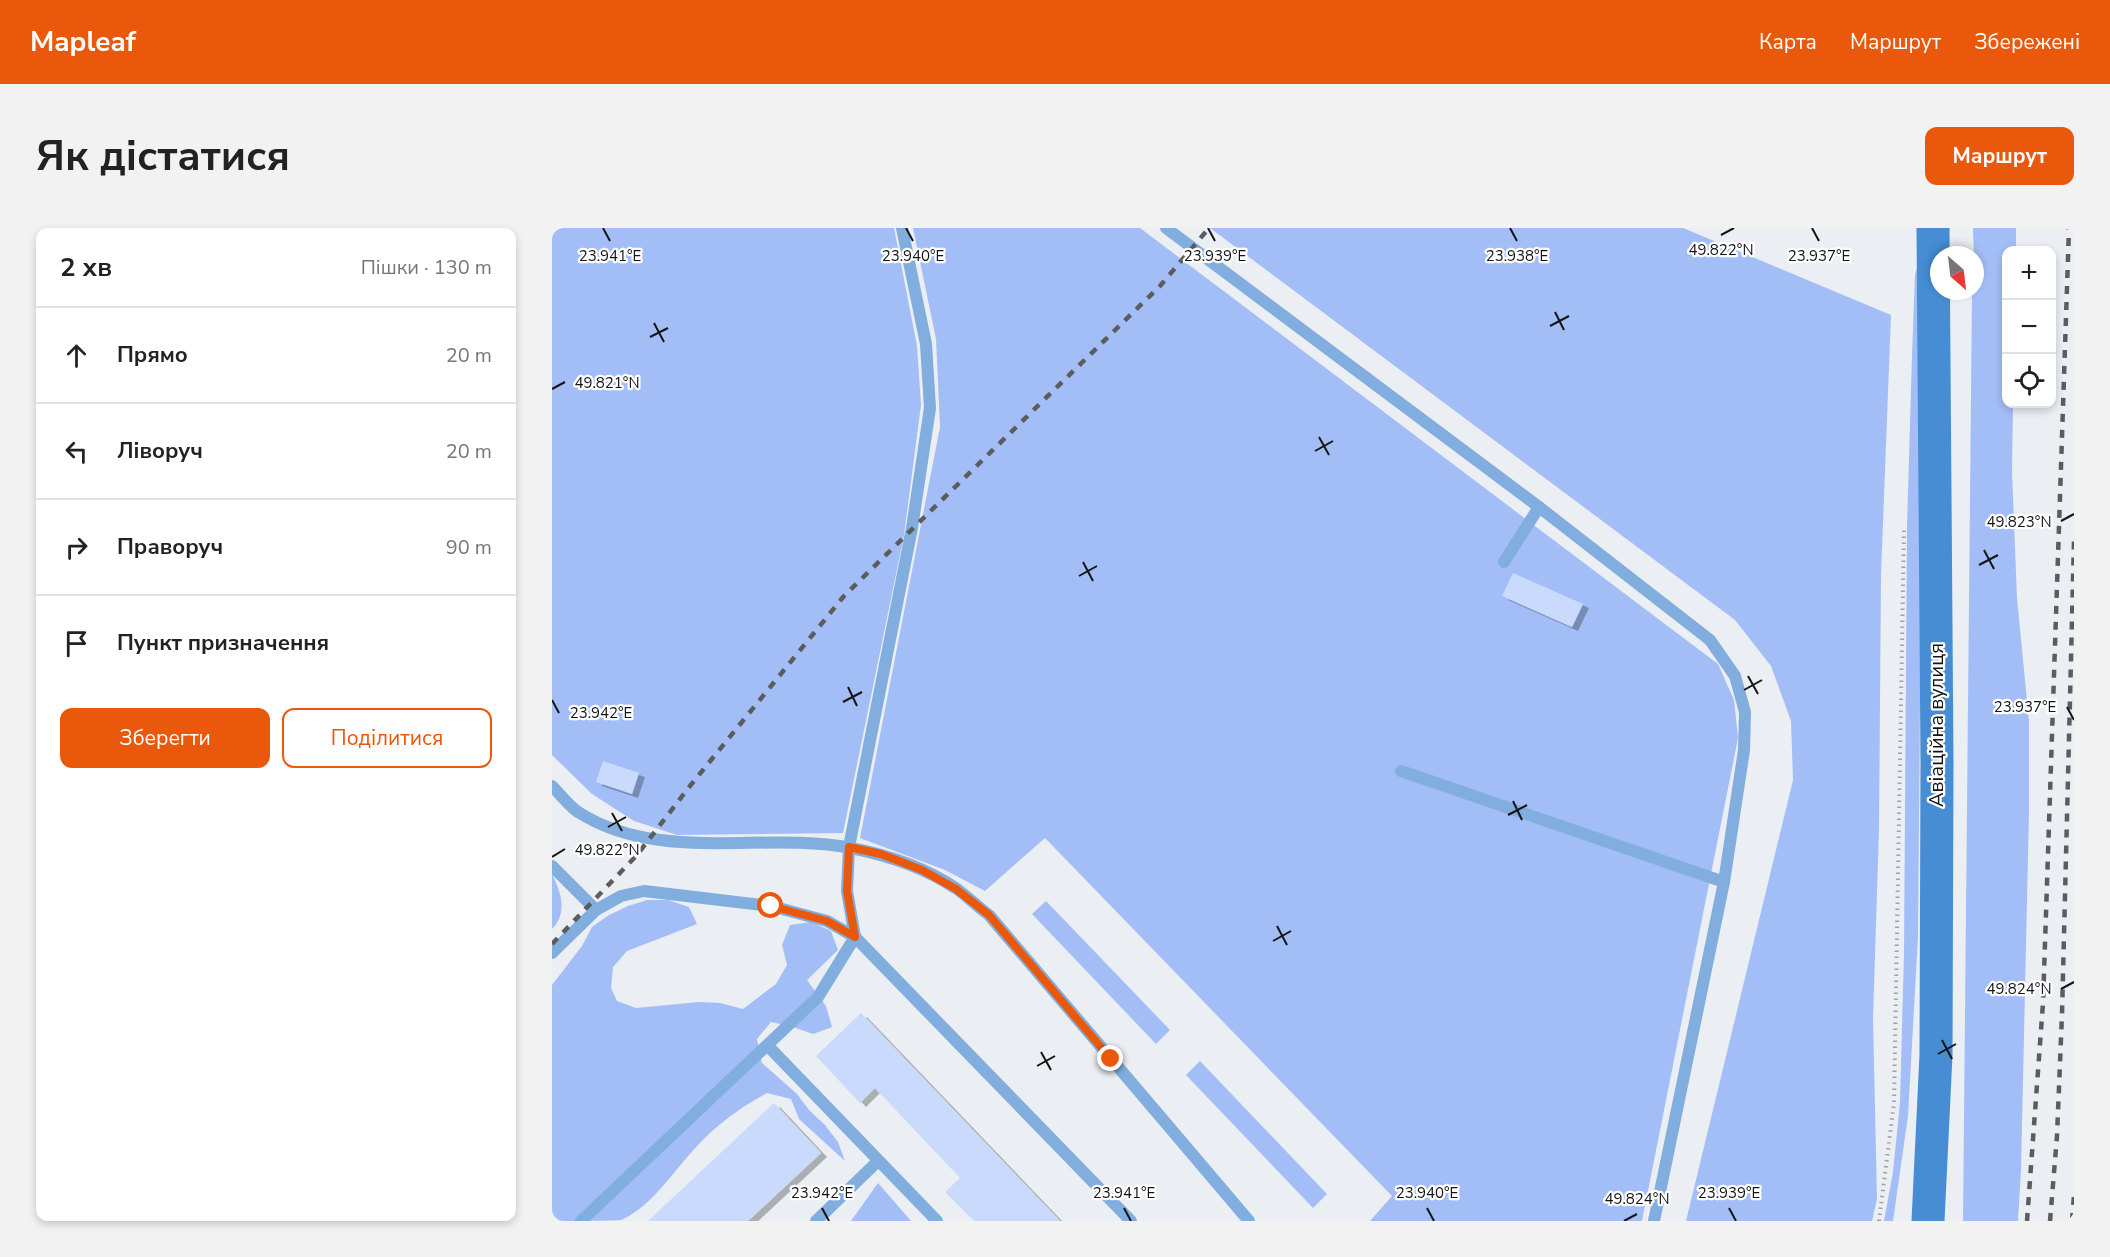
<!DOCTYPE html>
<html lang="uk">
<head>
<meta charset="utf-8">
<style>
  body { margin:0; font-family:"Nunito Sans",sans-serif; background:#f2f2f2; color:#222 }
  .controls { position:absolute; right:18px; top:18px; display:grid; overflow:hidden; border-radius:12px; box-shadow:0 3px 9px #0003 }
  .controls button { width:54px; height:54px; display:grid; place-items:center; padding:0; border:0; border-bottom:2px solid #e0e0e0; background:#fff; color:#222; font:30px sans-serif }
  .compass { position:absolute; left:1378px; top:18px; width:54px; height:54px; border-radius:50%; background:#fff; box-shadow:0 3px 9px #0003; rotate:152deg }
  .stop { position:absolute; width:18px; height:18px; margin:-14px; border:4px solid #ea580c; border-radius:50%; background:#fff }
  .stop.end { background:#ea580c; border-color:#fff; box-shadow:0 2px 6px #0008 }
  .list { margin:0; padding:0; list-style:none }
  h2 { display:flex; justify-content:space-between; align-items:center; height:78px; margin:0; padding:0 24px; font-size:26px }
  h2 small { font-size:20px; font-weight:400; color:#767676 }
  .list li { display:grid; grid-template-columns:39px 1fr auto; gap:18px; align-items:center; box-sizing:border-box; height:96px; padding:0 24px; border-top:2px solid #e0e0e0 }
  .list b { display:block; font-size:22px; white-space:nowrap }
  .list em { font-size:20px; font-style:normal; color:#767676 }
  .actions { display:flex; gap:12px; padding:18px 24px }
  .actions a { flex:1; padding:14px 0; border:2px solid #ea580c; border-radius:12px; text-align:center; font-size:21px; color:#ea580c }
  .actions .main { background:#ea580c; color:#fff }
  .icon { flex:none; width:33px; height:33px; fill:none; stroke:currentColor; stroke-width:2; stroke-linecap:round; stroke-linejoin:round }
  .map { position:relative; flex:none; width:1522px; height:993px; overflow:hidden; border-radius:12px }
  header { display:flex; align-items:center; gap:36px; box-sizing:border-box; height:84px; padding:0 30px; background:#ea580c; color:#fff }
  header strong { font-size:28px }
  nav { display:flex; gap:33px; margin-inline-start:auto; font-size:21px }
  .intro { display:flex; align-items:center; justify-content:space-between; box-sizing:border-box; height:144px; padding:0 36px }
  h1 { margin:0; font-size:42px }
  .button { padding:15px 27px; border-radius:12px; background:#ea580c; color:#fff; font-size:21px; font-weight:700 }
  main { display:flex; gap:36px; padding:0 36px }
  aside { flex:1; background:#fff; border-radius:12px; box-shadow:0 3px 9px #0003 }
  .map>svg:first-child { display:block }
</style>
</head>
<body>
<header>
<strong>Mapleaf</strong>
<nav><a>Карта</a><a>Маршрут</a><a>Збережені</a></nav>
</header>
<div class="intro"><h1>Як дістатися</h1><a class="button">Маршрут</a></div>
<main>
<aside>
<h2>2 хв<small>Пішки · 130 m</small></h2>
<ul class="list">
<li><svg class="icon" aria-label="ahead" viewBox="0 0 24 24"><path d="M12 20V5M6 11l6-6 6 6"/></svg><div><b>Прямо</b></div><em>20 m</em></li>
<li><svg class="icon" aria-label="left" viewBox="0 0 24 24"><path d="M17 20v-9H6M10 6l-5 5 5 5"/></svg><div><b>Ліворуч</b></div><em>20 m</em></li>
<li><svg class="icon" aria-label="right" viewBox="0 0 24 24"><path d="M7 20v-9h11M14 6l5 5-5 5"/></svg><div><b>Праворуч</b></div><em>90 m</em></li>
<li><svg class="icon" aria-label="arrive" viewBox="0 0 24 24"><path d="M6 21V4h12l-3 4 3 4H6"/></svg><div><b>Пункт призначення</b></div></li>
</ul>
<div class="actions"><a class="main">Зберегти</a><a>Поділитися</a></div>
</aside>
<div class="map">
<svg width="1522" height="993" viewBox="0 0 1522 993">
  <defs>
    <filter id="shadow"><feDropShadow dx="6" dy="4" stdDeviation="0" flood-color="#0004"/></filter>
  </defs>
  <rect width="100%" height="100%" fill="#ebeef2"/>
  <g fill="#a3bef7">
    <path d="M0 0H342L365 118 369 177 352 307 291 605 125 607 82 593 40 566 0 527Z"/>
    <path d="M361 0H588L1166 436 1182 472 1186 510 1090 993H818L840 968 493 610 433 663 393 642 308 610 388 199 384 111Z"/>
    <path d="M658 0H1131L1339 87 1329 346 1327 602 1321 790 1325 971 1320 993H1134L1241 552 1239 493 1219 438 1183 392Z"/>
    <path d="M1421 0H1464V22H1454V176H1461L1460 244 1465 370 1477 493V583L1469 942 1466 993H1411L1420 63H1423Z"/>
    <path d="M1372 21 1366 709 1356 888 1341 993H1332L1341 944 1348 874 1352 725 1355 298 1360 128 1363 46Z"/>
    <path d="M0 646C9 664 16 685 0 701Z"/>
    <path d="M95 672H116L137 679 145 696 75 723 61 739 59 760 65 773 84 780 147 774 168 775 191 781 224 756 235 737 230 717 238 697 259 694 279 703 286 722 255 752 274 778 280 799 261 806 241 799 219 794 205 811 210 835 245 866 258 883 273 897 286 914 293 933 247 891 239 871 215 865C189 879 165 896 145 918 122 942 101 978 69 992 61 993 13 993 0 993V757L30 718 40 699 57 687 76 678Z"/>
    <path d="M494 673 618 802 604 816 480 686Z"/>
    <path d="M648 833 775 966 761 980 634 847Z"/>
    <path d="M326 955 359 993H299Z"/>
  </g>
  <g fill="#c9dafc" filter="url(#shadow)">
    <path d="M961 345 1031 376 1020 399 950 368Z"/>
    <path d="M51 533 87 545 80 566 44 554Z"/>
    <path d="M309 785 508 993H422L393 964 408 950 323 860 308 875 264 828Z"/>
    <path d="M222 875 269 925 196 993H96Z"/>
  </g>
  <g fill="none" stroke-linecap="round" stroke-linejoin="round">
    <path stroke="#a0a2a5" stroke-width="4" stroke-dasharray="1.5 4.5" stroke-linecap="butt" d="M1327 993 1342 875 1352 302"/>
    <g stroke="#81aede" stroke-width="12">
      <path d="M614 0 987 279 1158 412 1183 448 1193 484 1192 522 1172 654 1102 993"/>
      <path d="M952 334 987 279"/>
      <path d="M849 543 1172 654"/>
      <path d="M0 558C8 566 16 577 26 584 108 636 209 603 299 620 335 627 374 640 405 661 416 669 426 679 437 687L697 993"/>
      <path d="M0 638 44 682"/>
      <path d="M0 725 44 682 69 668 92 663 219 678 275 693 303 709 579 993"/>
      <path d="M216 818 385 993"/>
      <path d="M29 993 266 769 303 709 295 663 297 619 360 300 378 180 374 116 350 0"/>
      <path d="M264 993 326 933"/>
    </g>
    <path stroke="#468dd4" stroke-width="33" d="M1376 993 1384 827 1385 534 1381 0"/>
    <g stroke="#5b5c5e" stroke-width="4.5" stroke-dasharray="8 8" stroke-linecap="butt">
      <path d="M0 716 85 627 138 558 292 368 608 58 657 0"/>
      <path d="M1475 993 1491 775 1517 0"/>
      <path d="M1498 993 1505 908 1510 786 1522 313"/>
      <path d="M1520 993 1522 967"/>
    </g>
  </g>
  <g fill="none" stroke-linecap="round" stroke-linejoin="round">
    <path stroke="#ea580c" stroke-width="8" d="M219 678 275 693 303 709 295 663 297 619 329 626 370 642 404 661 437 687 559 831"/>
  </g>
  <path fill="none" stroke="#141416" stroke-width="2" d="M51 0 58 13M354 0 361 13M656 0 663 13M958 0 965 13M1260 0 1267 13M1169 7 1182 0M1003 84 1012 102M102 95 112 114M998 98 1017 88M98 109 116 100M0 161 13 154M767 209 777 227M763 223 781 213M1509 293 1522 286M1432 322 1442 341M531 334 541 353M1427 337 1446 327M527 348 545 338M1196 448 1206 466M296 459 305 478M1192 462 1210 452M0 472 7 485M291 474 310 464M1515 479 1522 492M961 573 970 592M60 585 70 603M956 587 975 577M56 599 74 589M0 629 13 621M725 698 735 717M721 713 739 703M1509 761 1522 754M1390 812 1400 831M489 824 499 842M1386 826 1404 816M485 838 503 828M270 980 277 993M572 980 579 993M875 980 882 993M1177 980 1184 993M1072 993 1085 986"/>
  <g text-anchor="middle" stroke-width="4.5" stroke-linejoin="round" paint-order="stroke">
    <g font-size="20" fill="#141416" stroke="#fff">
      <text transform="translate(1384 497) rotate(-90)" y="7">Авіаційна вулиця</text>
    </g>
  </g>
  <g font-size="15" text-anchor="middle" fill="#141416" stroke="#fff" stroke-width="4.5" stroke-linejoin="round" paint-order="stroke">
    <text x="1169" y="27">49.822°N</text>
    <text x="58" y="33">23.941°E</text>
    <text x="361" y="33">23.940°E</text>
    <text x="663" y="33">23.939°E</text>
    <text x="965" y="33">23.938°E</text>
    <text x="1267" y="33">23.937°E</text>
    <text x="55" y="160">49.821°N</text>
    <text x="1467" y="299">49.823°N</text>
    <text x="1473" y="484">23.937°E</text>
    <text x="49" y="490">23.942°E</text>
    <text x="55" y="627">49.822°N</text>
    <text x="1467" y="766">49.824°N</text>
    <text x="270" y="970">23.942°E</text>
    <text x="572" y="970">23.941°E</text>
    <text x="875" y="970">23.940°E</text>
    <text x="1177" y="970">23.939°E</text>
    <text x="1085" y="976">49.824°N</text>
  </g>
</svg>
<div class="controls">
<button>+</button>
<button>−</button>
<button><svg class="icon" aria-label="locate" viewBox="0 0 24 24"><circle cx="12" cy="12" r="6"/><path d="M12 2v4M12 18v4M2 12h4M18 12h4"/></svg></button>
</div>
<svg class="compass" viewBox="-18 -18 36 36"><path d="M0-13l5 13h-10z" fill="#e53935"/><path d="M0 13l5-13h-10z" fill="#767676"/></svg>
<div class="stop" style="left:219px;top:678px"></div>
<div class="stop end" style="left:559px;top:831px"></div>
</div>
</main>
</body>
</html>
